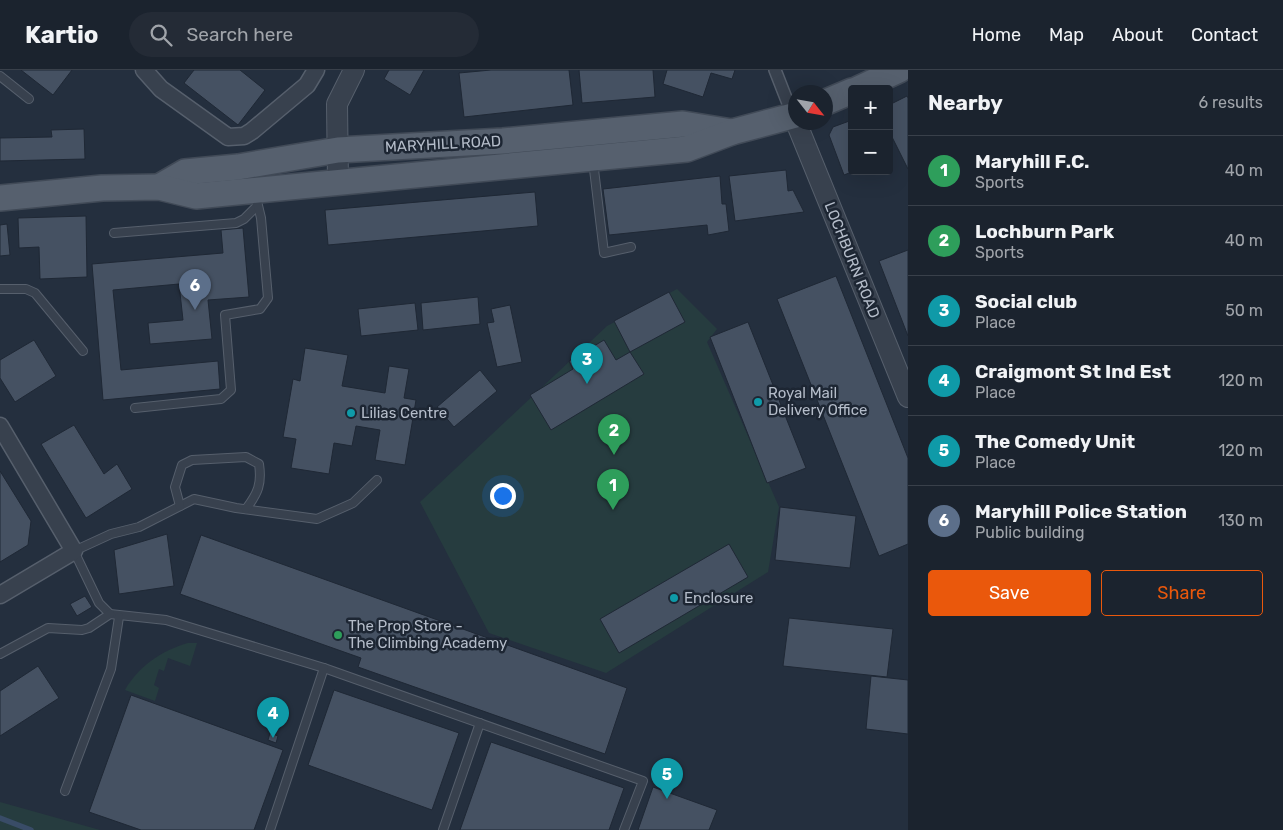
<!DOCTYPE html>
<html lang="en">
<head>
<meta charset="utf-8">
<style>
  body { margin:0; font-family:Rubik,sans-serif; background:#242b36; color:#f1f3f6 }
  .controls { position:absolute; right:15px; top:15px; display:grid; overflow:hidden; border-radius:5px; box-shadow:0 5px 20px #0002 }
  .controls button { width:45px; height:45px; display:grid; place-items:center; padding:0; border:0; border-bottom:1px solid #39404a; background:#1b232e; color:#f1f3f6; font:25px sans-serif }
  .compass { position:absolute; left:788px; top:15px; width:45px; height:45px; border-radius:50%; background:#1b232e; box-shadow:0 5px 20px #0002; rotate:121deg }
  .you { position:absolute; left:502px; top:425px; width:18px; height:18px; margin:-12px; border:4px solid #fff; border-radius:50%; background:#1a73e8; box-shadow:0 0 0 8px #1a73e833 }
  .badge { display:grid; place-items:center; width:32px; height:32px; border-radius:50%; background:#ea580c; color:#fff; font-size:16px; font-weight:700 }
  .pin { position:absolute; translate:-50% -41px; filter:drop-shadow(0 1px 2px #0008) }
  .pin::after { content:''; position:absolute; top:26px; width:18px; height:15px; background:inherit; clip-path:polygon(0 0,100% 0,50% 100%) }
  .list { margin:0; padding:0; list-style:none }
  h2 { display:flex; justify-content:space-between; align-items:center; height:65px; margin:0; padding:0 20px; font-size:21px }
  h2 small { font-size:16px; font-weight:400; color:#a0a4aa }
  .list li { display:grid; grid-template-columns:32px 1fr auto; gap:15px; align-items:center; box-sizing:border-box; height:70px; padding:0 20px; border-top:1px solid #39404a }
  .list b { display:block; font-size:19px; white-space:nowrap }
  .list p { margin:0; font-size:16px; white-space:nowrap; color:#a0a4aa }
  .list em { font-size:16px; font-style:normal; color:#a0a4aa }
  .actions { display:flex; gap:10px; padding:15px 20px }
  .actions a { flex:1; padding:11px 0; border:1px solid #ea580c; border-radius:5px; text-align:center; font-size:18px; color:#ea580c }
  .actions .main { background:#ea580c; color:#fff }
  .icon { flex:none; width:28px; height:28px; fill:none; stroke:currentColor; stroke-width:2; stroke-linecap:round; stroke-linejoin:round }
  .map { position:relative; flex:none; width:908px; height:760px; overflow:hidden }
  header { display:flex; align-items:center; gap:30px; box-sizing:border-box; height:70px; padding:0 25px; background:#1b232e; border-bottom:1px solid #39404a }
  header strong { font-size:24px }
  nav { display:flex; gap:28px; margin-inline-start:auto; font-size:18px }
  .search { width:350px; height:45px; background:#242b36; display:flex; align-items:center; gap:12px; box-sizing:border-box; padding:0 18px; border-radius:28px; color:#a0a4aa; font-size:19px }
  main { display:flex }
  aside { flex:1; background:#1b232e }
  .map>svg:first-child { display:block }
</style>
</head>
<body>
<header>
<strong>Kartio</strong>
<div class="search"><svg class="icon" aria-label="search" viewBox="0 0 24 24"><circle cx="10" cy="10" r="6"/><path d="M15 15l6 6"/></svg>Search here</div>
<nav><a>Home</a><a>Map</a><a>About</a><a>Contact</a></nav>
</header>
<main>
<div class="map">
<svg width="908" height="760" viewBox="0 0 908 760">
  <rect width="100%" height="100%" fill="#242f3e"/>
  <g fill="#263c3f">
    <path d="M677 219 717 259 707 272 779 437 768 502 606 603 489 563 420 432 607 256Z"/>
    <path d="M188 573H197L190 596 168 588 164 601 159 599 154 615 159 618 155 631 125 620C139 596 161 581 188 573Z"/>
    <path d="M0 732 100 760H0Z"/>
  </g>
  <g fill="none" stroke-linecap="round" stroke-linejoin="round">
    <path stroke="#394c67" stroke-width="5.5" d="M0 748 31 760"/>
  </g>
  <g fill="#455162" stroke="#1f2835">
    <path d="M21 0H72L53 25Z"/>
    <path d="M194 0H240L265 20 238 55 184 13Z"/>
    <path d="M389 0H424L410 25 384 9Z"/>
    <path d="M491 0H569L573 35 464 47 459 3Z"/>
    <path d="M579 0H653L655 27 582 33Z"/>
    <path d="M667 0H735L732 9 711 3 703 27 663 14Z"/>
    <path d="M907 26 908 28V99L889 61V35Z"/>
    <path d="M852 50V101H854L844 105 829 65 833 57Z"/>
    <path d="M84 59 85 89 0 91V68L52 67 51 60Z"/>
    <path d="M786 100 788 121 793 120 804 142 735 151 729 106Z"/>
    <path d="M720 106 722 134H726L729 161 708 165 707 155 609 165 603 119Z"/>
    <path d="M535 122 538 156 328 175 325 140Z"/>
    <path d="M86 146 87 207 40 209 39 177 19 178 18 148Z"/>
    <path d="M7 154 10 185 0 186V155Z"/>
    <path d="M243 158 249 227 208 230 212 269 150 274 148 253 183 250 179 214 113 220 121 300 218 291 220 319 103 330 92 194 223 183 221 160Z"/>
    <path d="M908 180V266L879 191Z"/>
    <path d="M836 206 908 388V474L879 486 777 229Z"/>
    <path d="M669 222 685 252 630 282 614 251Z"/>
    <path d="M478 227 480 254 423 260 421 233Z"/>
    <path d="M415 233 418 260 361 266 358 239Z"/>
    <path d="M510 235 522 292 497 297 487 253 494 252 491 239Z"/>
    <path d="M748 252 806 398 767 413 710 267Z"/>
    <path d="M34 270 56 306 15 332 0 308V290Z"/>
    <path d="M604 270 616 290 630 282 644 304 551 360 530 325 573 299 569 291Z"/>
    <path d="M305 278 348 285 342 316 385 323 389 296 409 299 404 328 416 330 405 395 375 390 380 360 356 356 352 376 334 373 329 404 291 398 296 369 283 367 293 309 300 311Z"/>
    <path d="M480 300 497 321 454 357 437 337Z"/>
    <path d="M74 355 104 404 117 394 132 419 86 448 41 374Z"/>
    <path d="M0 401 31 451 28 475 0 492Z"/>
    <path d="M780 437 856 446 850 498 775 490Z"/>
    <path d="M167 464 174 516 119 524 114 480Z"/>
    <path d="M201 465 627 618 605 684 358 597 361 588 180 524Z"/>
    <path d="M729 474 748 507 619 583 600 549Z"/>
    <path d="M85 526 92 537 77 546 70 534Z"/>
    <path d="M789 548 893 559 887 607 783 596Z"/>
    <path d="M38 596 59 628 0 666V621Z"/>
    <path d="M871 606 908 610V664L866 659Z"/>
    <path d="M334 620 459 663 432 740 308 695Z"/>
    <path d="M131 625 283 680 254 760H141L89 742Z"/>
    <path d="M270 663 278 666 276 673 268 670Z"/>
    <path d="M491 672 624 718 609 760H460Z"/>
    <path d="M653 717 717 740 709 760H638Z"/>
  </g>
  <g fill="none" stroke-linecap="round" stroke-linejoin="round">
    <g stroke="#565f6c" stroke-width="10">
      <g id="service">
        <path d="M0 6 29 29"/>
        <path d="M593 91 604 183 631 177"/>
        <path d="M114 163 236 153 244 149 257 136"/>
        <path d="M0 219H26L35 223 83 281"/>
        <path d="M135 338 221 329 231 320 225 245 260 239 268 228 261 148 255 123"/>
        <path d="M377 410 353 433 317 449 236 438 194 429 139 457 111 464 74 481 99 533 110 544 166 550 324 598 643 711 624 760"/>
        <path d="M180 436 175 417 182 395 192 390 246 387 259 394C262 414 258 423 246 439"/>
        <path d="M0 584 48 558 82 560 89 558 110 544"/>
        <path d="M65 721 111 599 119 547"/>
        <path d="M270 760 324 598"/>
        <path d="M443 760 480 653"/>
      </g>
    </g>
    <g stroke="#565f6c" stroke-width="14">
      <path id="pedestrian" d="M775 0 793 46"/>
    </g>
    <g stroke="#565f6c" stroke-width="19">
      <g id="minor">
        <path d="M144 0 161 19 228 67 244 66 252 61 307 15 316 0"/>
        <path d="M0 356 74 481 0 525"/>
      </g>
    </g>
    <g stroke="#565f6c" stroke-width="22">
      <g id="tertiary">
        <path d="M796 52 908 327"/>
        <path d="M338 112 337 34 354 0"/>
      </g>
    </g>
    <g stroke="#414a57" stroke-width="28">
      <g id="primary">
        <path d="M858 19 899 0"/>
        <path d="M826 32 852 21"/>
        <path d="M159 117 185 102 238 97 338 80 503 71 683 54 732 62"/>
        <path d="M0 128 102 118 159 117 196 126 687 79 732 62 796 45"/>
      </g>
    </g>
    <use href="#service" stroke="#38414e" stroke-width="8"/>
    <use href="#pedestrian" stroke="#38414e" stroke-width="11"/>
    <use href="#minor" stroke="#38414e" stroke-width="16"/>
    <use href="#tertiary" stroke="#38414e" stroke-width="20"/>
    <use href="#primary" stroke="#56606e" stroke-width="25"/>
  </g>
  <g fill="#0f9aa8" stroke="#1d2633" stroke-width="2">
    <circle cx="758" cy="332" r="5"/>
    <circle cx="351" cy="343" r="5"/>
    <circle cx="674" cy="528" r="5"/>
  </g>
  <circle fill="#2e9e5b" stroke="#1d2633" stroke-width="2" cx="338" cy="565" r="5"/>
  <g text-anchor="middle" stroke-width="5" stroke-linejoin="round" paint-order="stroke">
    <g font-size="15" fill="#b4bcc9" stroke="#1d2633">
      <text transform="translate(443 74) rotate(-3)" y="5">MARYHILL ROAD</text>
      <text transform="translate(852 190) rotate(68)" y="5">LOCHBURN ROAD</text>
    </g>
    <g font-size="15" fill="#b4bcc9" stroke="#1d2633" text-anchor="start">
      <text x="768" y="328">Royal Mail<tspan x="768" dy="17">Delivery Office</tspan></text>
      <text x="361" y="348">Lilias Centre</text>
      <text x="684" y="533">Enclosure</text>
      <text x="348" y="561">The Prop Store -<tspan x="348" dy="17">The Climbing Academy</tspan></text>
    </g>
  </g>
</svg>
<div class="controls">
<button>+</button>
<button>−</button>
</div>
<svg class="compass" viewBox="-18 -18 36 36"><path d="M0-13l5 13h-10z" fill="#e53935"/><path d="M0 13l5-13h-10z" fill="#a0a4aa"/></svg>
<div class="you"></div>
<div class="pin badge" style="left:613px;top:440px;background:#2e9e5b">1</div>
<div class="pin badge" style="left:614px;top:385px;background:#2e9e5b">2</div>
<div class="pin badge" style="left:587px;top:314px;background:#0f9aa8">3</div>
<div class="pin badge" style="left:273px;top:668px;background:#0f9aa8">4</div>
<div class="pin badge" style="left:667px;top:729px;background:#0f9aa8">5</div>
<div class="pin badge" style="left:195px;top:240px;background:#5c6f8a">6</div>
</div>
<aside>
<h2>Nearby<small>6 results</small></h2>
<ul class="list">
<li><span class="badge" style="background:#2e9e5b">1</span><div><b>Maryhill F.C.</b><p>Sports</p></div><em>40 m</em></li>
<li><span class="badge" style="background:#2e9e5b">2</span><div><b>Lochburn Park</b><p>Sports</p></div><em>40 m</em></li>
<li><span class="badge" style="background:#0f9aa8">3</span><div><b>Social club</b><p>Place</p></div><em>50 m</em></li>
<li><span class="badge" style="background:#0f9aa8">4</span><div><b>Craigmont St Ind Est</b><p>Place</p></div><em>120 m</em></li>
<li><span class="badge" style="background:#0f9aa8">5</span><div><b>The Comedy Unit</b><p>Place</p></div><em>120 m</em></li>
<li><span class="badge" style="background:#5c6f8a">6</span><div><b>Maryhill Police Station</b><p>Public building</p></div><em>130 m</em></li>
</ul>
<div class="actions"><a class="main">Save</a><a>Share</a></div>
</aside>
</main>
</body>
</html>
